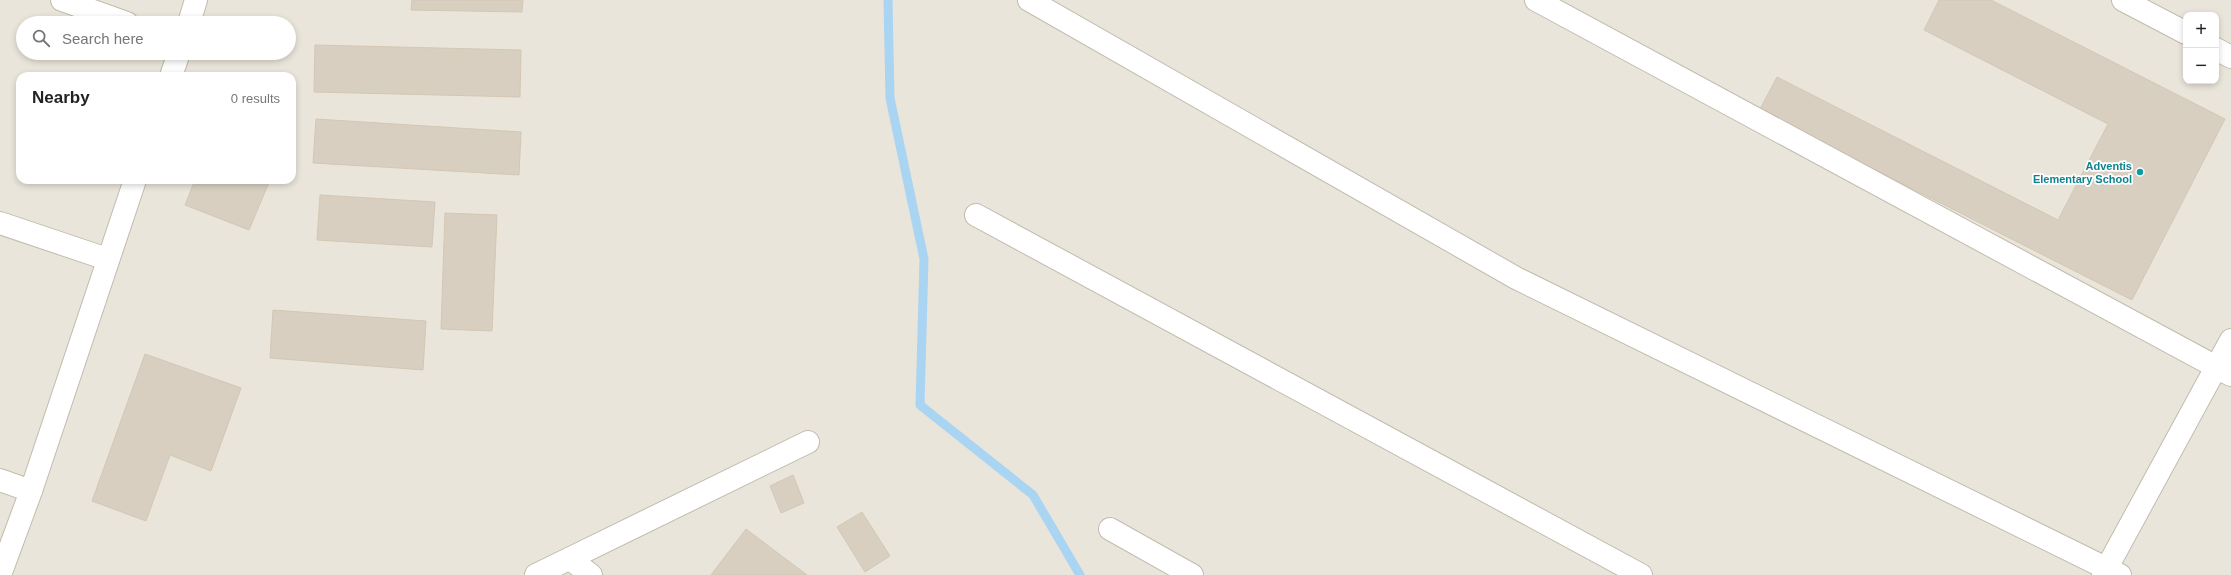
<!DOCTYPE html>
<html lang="en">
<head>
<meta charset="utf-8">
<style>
  body { margin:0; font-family:Helvetica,sans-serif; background:#f2f2f2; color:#222 }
  .controls { position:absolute; right:12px; top:12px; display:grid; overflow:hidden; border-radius:8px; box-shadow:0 2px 6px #0003 }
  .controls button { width:36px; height:36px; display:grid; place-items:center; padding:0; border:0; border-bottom:1px solid #e0e0e0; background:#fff; color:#222; font:20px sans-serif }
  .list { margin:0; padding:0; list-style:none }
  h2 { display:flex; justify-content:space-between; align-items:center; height:52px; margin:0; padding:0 16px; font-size:17px }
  h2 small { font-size:13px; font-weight:400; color:#767676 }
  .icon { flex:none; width:22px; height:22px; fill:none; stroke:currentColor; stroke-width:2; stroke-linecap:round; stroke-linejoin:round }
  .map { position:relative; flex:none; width:2231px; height:575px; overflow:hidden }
  .search { position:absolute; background:#fff; box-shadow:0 2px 6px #0003; left:16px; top:16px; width:280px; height:44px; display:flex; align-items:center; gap:10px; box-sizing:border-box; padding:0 14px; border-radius:22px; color:#767676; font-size:15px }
  .panel { position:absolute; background:#fff; box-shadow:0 2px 6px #0003; left:16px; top:72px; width:280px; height:112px; border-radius:12px }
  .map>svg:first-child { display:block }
</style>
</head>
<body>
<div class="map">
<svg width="2231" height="575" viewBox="0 0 2231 575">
  <rect width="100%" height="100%" fill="#f6f3ec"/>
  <path fill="#eae5da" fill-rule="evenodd" d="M0 0H2231V575H0ZM2186 15H2216V81H2186ZM23 23H289V53H23ZM20 76H292V180H20Z"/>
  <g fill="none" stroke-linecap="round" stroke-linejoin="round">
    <path stroke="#a9d4f2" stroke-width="9" d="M888 0 890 98 924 259 920 405 1033 495 1080 575"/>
  </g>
  <g fill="#d8cfc1" stroke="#d3c7b4">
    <path d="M412 0H523L522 12 411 10Z"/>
    <path d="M1939 0H1991L2225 119 2132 300 1759 111 1777 77 2058 220 2108 124 1924 30Z"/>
    <path d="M315 45 521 50 520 97 314 92Z"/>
    <path d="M316 119 521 132 519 175 313 163Z"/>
    <path d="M195 180H270L249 230 185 205Z"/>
    <path d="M320 195 435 202 432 247 317 240Z"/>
    <path d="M445 213 497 215 492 331 441 329Z"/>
    <path d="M273 310 426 321 423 370 270 358Z"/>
    <path d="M145 354 241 388 211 471 170 455 146 521 92 501Z"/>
    <path d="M793 475 804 503 781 513 770 486Z"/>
    <path d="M862 512 890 556 865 572 837 527Z"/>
    <path d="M746 529 807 575H711Z"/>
  </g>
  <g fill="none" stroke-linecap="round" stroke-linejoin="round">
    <g stroke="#c2bbae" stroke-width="24">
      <g id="minor">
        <path d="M62 0 127 23"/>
        <path d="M1029 0 1516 278 2120 575"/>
        <path d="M1536 0 2231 375"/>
        <path d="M976 215 1641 575"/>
        <path d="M0 223 107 259"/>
        <path d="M0 480 31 491"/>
        <path d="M1110 529 1192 575"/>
        <path d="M570 559 591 575"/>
        <path d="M536 575 808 442"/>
      </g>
    </g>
    <g stroke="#c2bbae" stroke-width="24">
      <g id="tertiary">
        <path d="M2123 0 2186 33"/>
        <path d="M189 23 196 0"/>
        <path d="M2216 49 2231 57"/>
        <path d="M171 76 179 53"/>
        <path d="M0 575 31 491 135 180"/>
        <path d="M2103 575 2231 340"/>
      </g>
    </g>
    <use href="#minor" stroke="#fff" stroke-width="22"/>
    <use href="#tertiary" stroke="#fff" stroke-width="22"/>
  </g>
  <circle fill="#0f9aa8" stroke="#fff" stroke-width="1.5" cx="2140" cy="172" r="4"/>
  <g text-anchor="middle" stroke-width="3.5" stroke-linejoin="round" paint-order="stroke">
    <g font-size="11" font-weight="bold" fill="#0d838f" stroke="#fff" text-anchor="end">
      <text x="2132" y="170">Adventis<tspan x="2132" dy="13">Elementary School</tspan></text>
    </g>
  </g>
</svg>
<div class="controls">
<button>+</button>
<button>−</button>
</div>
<div class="search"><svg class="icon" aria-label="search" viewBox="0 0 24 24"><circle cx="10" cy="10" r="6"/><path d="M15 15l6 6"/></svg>Search here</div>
<section class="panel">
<h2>Nearby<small>0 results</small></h2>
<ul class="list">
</ul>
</section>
</div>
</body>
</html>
